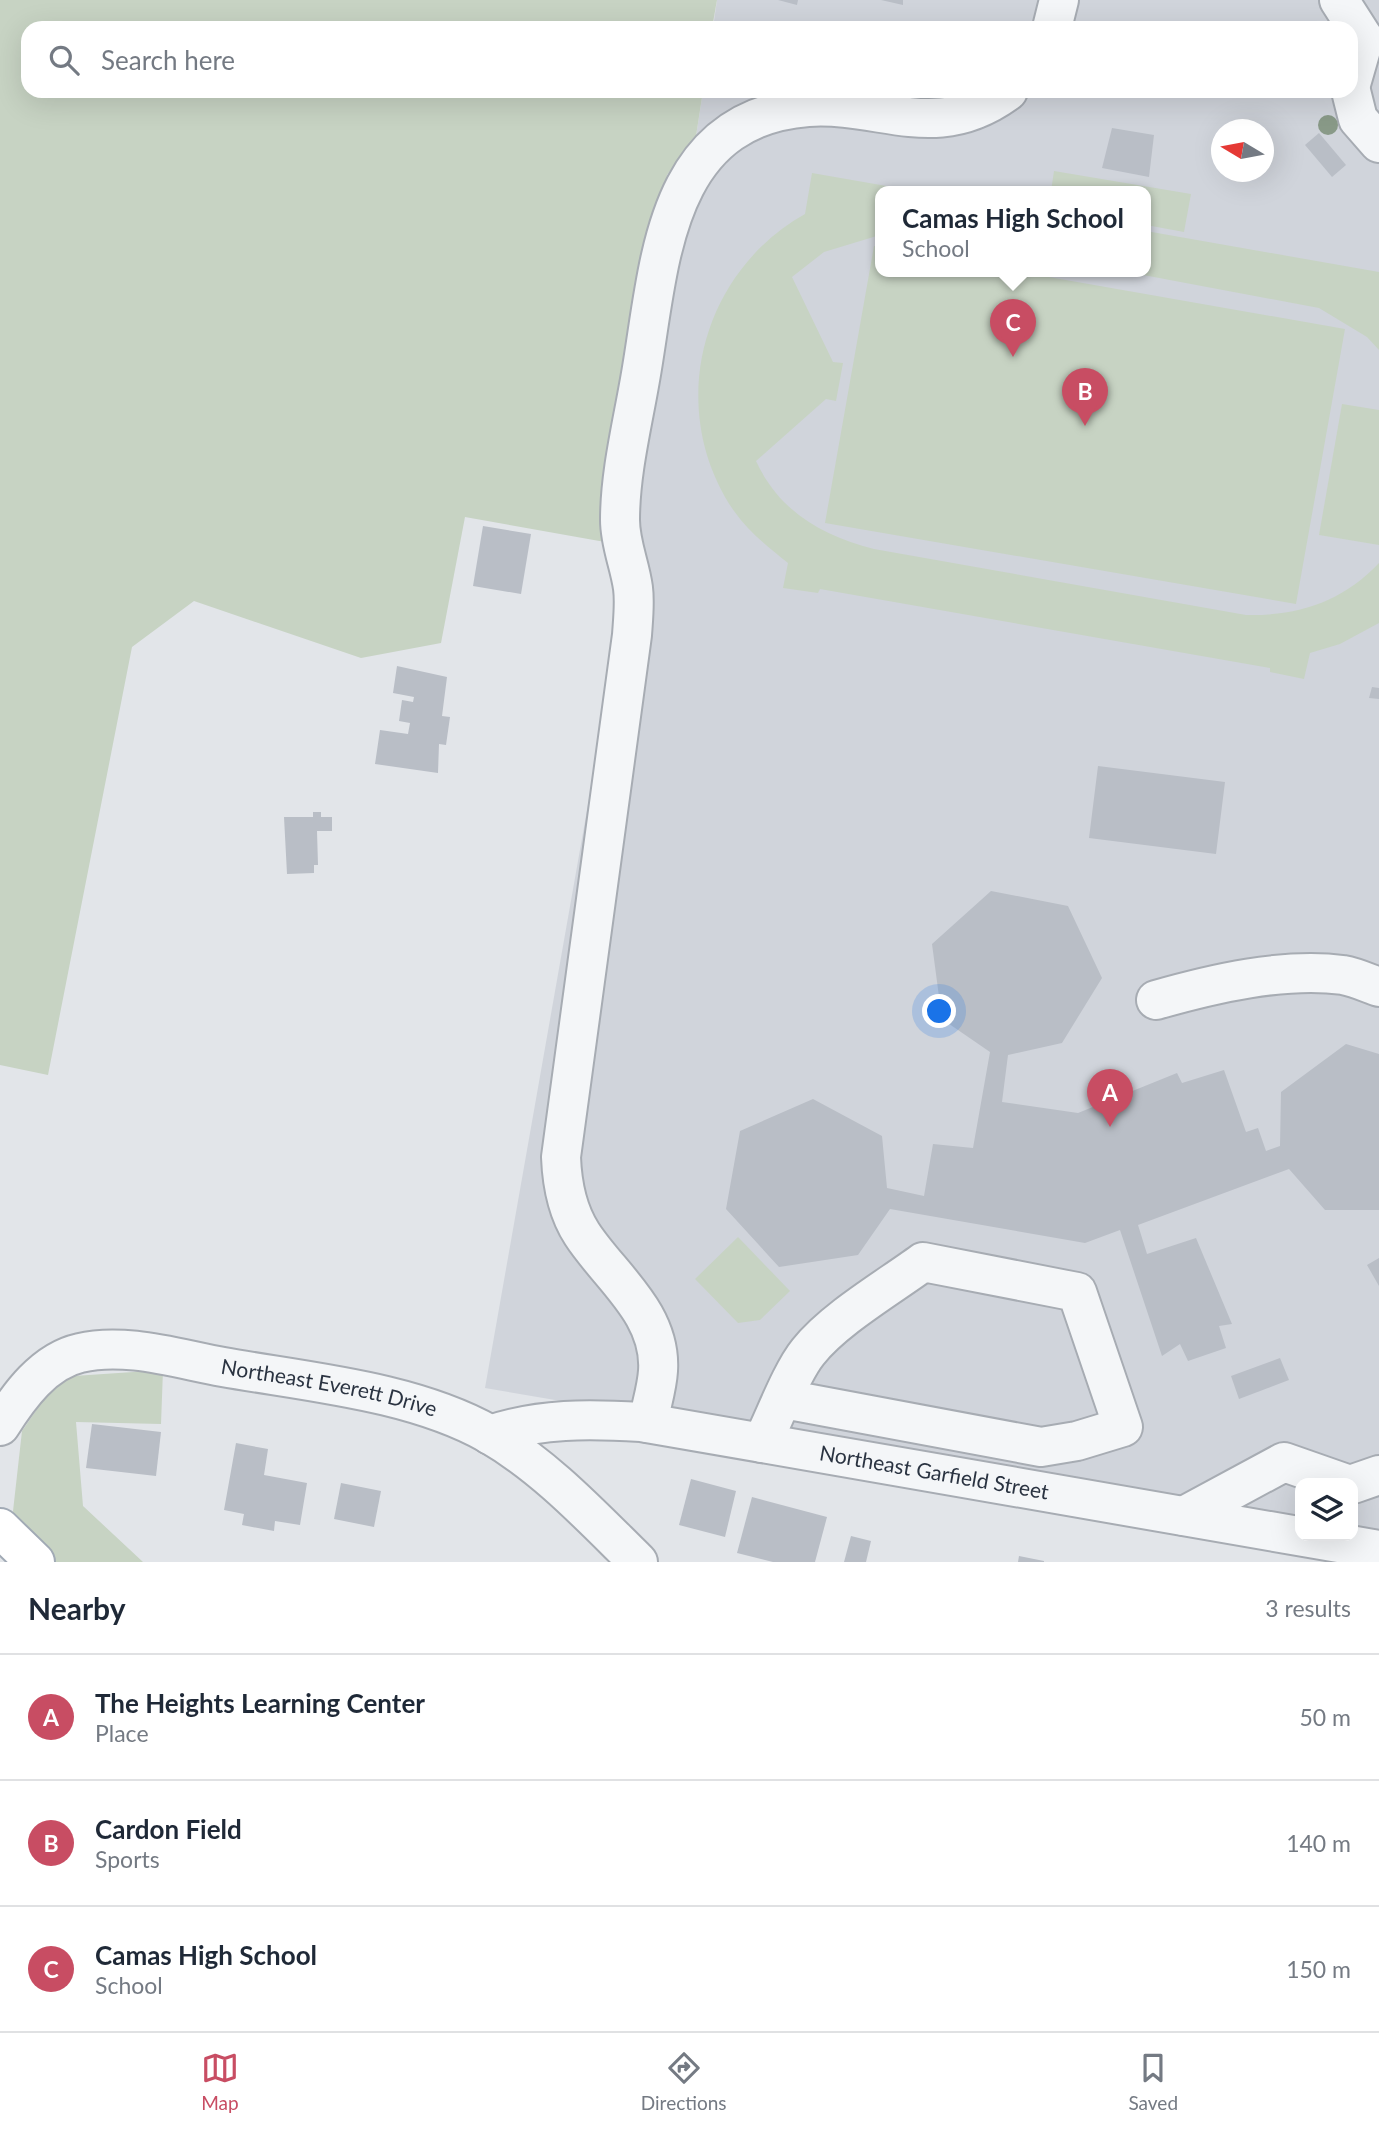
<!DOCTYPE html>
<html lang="en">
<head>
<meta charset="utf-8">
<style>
  body { margin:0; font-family:Lato,sans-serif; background:#f2f2f3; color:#1f2937 }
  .controls { position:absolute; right:21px; bottom:21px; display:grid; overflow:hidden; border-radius:14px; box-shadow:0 7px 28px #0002 }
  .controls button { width:63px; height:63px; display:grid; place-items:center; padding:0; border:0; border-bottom:2px solid #e0e1e3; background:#fff; color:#1f2937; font:35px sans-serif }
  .compass { position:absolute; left:1211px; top:119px; width:63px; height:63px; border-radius:50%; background:#fff; box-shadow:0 7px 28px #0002; rotate:280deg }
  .you { position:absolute; left:940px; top:1012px; width:24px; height:24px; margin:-18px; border:5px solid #fff; border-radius:50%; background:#1a73e8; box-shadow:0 0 0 10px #1a73e833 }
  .badge { display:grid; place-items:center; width:46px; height:46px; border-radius:50%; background:#c84d63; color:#fff; font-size:23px; font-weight:700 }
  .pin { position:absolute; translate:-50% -58px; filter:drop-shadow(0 2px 4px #0008) }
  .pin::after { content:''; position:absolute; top:37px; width:24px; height:21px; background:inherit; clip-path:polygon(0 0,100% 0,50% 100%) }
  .popup { position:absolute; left:875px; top:186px; width:276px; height:91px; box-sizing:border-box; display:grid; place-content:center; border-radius:14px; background:#fff; filter:drop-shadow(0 2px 5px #0005); font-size:23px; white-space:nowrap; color:#747a83 }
  .popup b { font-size:26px; color:#1f2937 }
  .popup::after { content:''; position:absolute; left:50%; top:100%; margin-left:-14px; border:14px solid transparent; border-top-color:#fff }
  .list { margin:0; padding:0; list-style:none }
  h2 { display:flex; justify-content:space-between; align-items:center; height:91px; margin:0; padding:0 28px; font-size:30px }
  h2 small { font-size:23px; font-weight:400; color:#747a83 }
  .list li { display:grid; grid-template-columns:46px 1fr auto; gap:21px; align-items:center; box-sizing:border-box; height:126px; padding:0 28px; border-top:2px solid #e0e1e3 }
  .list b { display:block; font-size:26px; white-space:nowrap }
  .list p { margin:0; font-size:23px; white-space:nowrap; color:#747a83 }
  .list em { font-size:23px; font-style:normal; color:#747a83 }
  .icon { flex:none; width:38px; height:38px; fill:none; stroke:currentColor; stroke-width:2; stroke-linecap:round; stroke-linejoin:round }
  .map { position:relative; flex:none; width:1379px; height:1562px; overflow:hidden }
  .search { position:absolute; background:#fff; box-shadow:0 7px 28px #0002; left:21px; right:21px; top:21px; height:77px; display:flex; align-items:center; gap:18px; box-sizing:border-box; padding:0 24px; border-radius:21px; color:#747a83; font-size:26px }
  .sheet { height:469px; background:#fff }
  nav { display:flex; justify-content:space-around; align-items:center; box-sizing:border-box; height:98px; border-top:2px solid #e0e1e3; background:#fff; font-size:19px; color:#747a83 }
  nav a { display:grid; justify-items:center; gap:4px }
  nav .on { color:#c84d63 }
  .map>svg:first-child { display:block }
</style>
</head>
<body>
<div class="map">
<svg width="1379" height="1562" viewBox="0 0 1379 1562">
  <rect width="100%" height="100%" fill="#e2e5e9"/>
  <path fill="#d0d4db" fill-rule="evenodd" d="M717 0H1379V1540L1352 1536 1353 1483H1300V1527L485 1388 629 572 605 542 696 136 703 91H1351V28H713ZM1222 130H1264V172H1222ZM880 191H1146V271H880Z"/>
  <g fill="#c7d3c3">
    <path d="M0 0H717L712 28H28V91H703L696 136 667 175 605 542 465 517 441 643 361 658 194 601 132 647 48 1075 0 1065Z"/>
    <path d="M1054 171 1191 194 1184 232 1146 225V191H1051Z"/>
    <path d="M812 173 915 191H880V235L824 252 792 277 833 362 843 363 836 401 826 399 756 461C779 511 822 536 874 549L1246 615C1298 616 1342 602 1379 563V623L1340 644 1310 653 1304 679 1270 672V668L820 589 818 593 783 588 788 563C768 547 749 532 734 511 665 410 700 273 805 214Z"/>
    <path d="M1146 231 1379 272V350L1367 337 1319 308 1122 271H1146Z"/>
    <path d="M874 246 880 247V271H1015L1345 329 1296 604 825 523Z"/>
    <path d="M1342 404 1379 410V545L1319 535Z"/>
    <path d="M738 1237 790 1291 760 1320 738 1323 695 1279Z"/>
    <path d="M163 1370 161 1424 76 1422 83 1506 143 1562H51L12 1520 22 1431 59 1377Z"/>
  </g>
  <g fill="#b9bec6">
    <path d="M778 0H798L797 5Z"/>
    <path d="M881 0H903V5Z"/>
    <path d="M1112 128 1154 135 1149 177 1102 168Z"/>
    <path d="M1319 133 1346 165 1332 177 1305 145Z"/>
    <path d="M483 526 531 534 521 594 473 586Z"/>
    <path d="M397 666 447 677 442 716 450 717 446 745 439 744 438 773 375 764 380 730 408 734 410 723 399 721 402 700 413 702 414 697 393 693Z"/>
    <path d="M1372 687 1379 688V699L1369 698Z"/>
    <path d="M1098 766 1225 782 1216 854 1089 838Z"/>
    <path d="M313 812H321V817H332V831H317L318 865H314V873L287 874 284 817H313Z"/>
    <path d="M991 891 1068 906 1102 978 1062 1043 1008 1055 1002 1102 1078 1113 1177 1073 1182 1083 1224 1070 1246 1132 1258 1128 1266 1151 1280 1146 1281 1092 1346 1044 1379 1054V1210H1325L1289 1169 1138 1225 1147 1254 1196 1238 1232 1324 1219 1326 1226 1348 1188 1361 1180 1344 1162 1356 1120 1230 1085 1243 890 1209 858 1255 779 1267 726 1209 740 1131 813 1099 882 1136 887 1188 924 1196 933 1144 973 1148 990 1052 942 1019 932 944Z"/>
    <path d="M1379 1258V1286L1367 1265Z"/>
    <path d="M1280 1358 1289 1380 1239 1399 1231 1376Z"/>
    <path d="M92 1424 161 1432 156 1476 86 1468Z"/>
    <path d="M236 1443 268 1449 264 1475 307 1483 300 1525 275 1521 274 1531 242 1525 244 1514 224 1510Z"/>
    <path d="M691 1479 736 1491 725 1537 679 1525Z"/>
    <path d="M341 1483 381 1491 374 1527 334 1519Z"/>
    <path d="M752 1497 827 1517 815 1562H773L737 1553Z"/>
    <path d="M851 1536 871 1541 866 1562H844Z"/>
    <path d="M1019 1556 1044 1561V1562H1018Z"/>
  </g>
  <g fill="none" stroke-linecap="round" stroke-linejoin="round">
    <g stroke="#a7acb3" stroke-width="42">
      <g id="minor">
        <path d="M1339 0 1364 39"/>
        <path d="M1052 28 1059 0"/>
        <path d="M1351 84 1364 39"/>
        <path d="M1351 91 1358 119 1379 143"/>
        <path d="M1156 1000C1212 984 1284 967 1343 975 1355 977 1368 983 1379 987"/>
        <path d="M648 1423C651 1406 657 1388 658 1371 662 1313 609 1276 582 1234 567 1211 562 1183 561 1157L632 635C633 620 635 603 633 588 630 565 620 544 620 520 620 470 634 418 642 368 660 260 665 118 808 107 883 102 936 144 1008 91"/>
        <path id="s1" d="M0 1426C19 1396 44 1361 80 1353 125 1342 178 1359 223 1367 308 1382 413 1391 489 1434 546 1467 592 1517 638 1562"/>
        <path id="s2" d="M490 1435C540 1418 589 1419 641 1422L1379 1550"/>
        <path d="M762 1443C775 1417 791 1373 808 1352 834 1319 889 1287 923 1262L1077 1292 1123 1427 1077 1441 1041 1447 784 1399"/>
        <path d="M1353 1484 1379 1475"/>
        <path d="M1184 1516 1284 1462 1344 1483"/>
      </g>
    </g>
    <g stroke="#a1aab5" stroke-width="42">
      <path id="major" d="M0 1528 35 1562"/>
    </g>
    <use href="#minor" stroke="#f4f6f8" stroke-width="38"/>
    <use href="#major" stroke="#fff" stroke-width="38"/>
  </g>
  <circle fill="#899a88" cx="1328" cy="125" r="10"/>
  <g text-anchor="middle" stroke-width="5" stroke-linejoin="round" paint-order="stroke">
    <g font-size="21" fill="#2a3341" stroke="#f1f4f7">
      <text dy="7" stroke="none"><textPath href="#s1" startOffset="364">Northeast Everett Drive</textPath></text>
      <text dy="7" stroke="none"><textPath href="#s2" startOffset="450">Northeast Garfield Street</textPath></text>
    </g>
  </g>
</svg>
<div class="controls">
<button><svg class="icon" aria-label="layers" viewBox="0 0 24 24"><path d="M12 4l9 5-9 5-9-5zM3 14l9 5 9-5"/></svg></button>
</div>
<svg class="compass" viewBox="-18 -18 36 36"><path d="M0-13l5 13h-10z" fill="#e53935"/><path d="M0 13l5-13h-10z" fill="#747a83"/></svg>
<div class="you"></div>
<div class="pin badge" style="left:1110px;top:1127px">A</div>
<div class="pin badge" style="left:1085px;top:426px">B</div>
<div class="pin badge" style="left:1013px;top:357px">C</div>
<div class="popup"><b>Camas High School</b>School</div>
<div class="search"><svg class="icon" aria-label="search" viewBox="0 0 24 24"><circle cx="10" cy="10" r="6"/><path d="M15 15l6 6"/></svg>Search here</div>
</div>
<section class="sheet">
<h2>Nearby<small>3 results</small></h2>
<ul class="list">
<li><span class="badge">A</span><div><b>The Heights Learning Center</b><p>Place</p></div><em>50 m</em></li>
<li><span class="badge">B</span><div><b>Cardon Field</b><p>Sports</p></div><em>140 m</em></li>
<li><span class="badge">C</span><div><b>Camas High School</b><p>School</p></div><em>150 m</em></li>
</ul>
</section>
<nav>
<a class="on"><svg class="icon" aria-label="map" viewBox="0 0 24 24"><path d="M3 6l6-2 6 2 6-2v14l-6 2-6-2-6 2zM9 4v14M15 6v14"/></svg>Map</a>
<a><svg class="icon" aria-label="directions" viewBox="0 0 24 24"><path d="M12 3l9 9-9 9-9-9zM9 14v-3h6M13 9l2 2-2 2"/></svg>Directions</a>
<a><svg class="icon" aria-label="saved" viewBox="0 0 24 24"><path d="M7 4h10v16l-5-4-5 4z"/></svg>Saved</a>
</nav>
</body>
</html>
